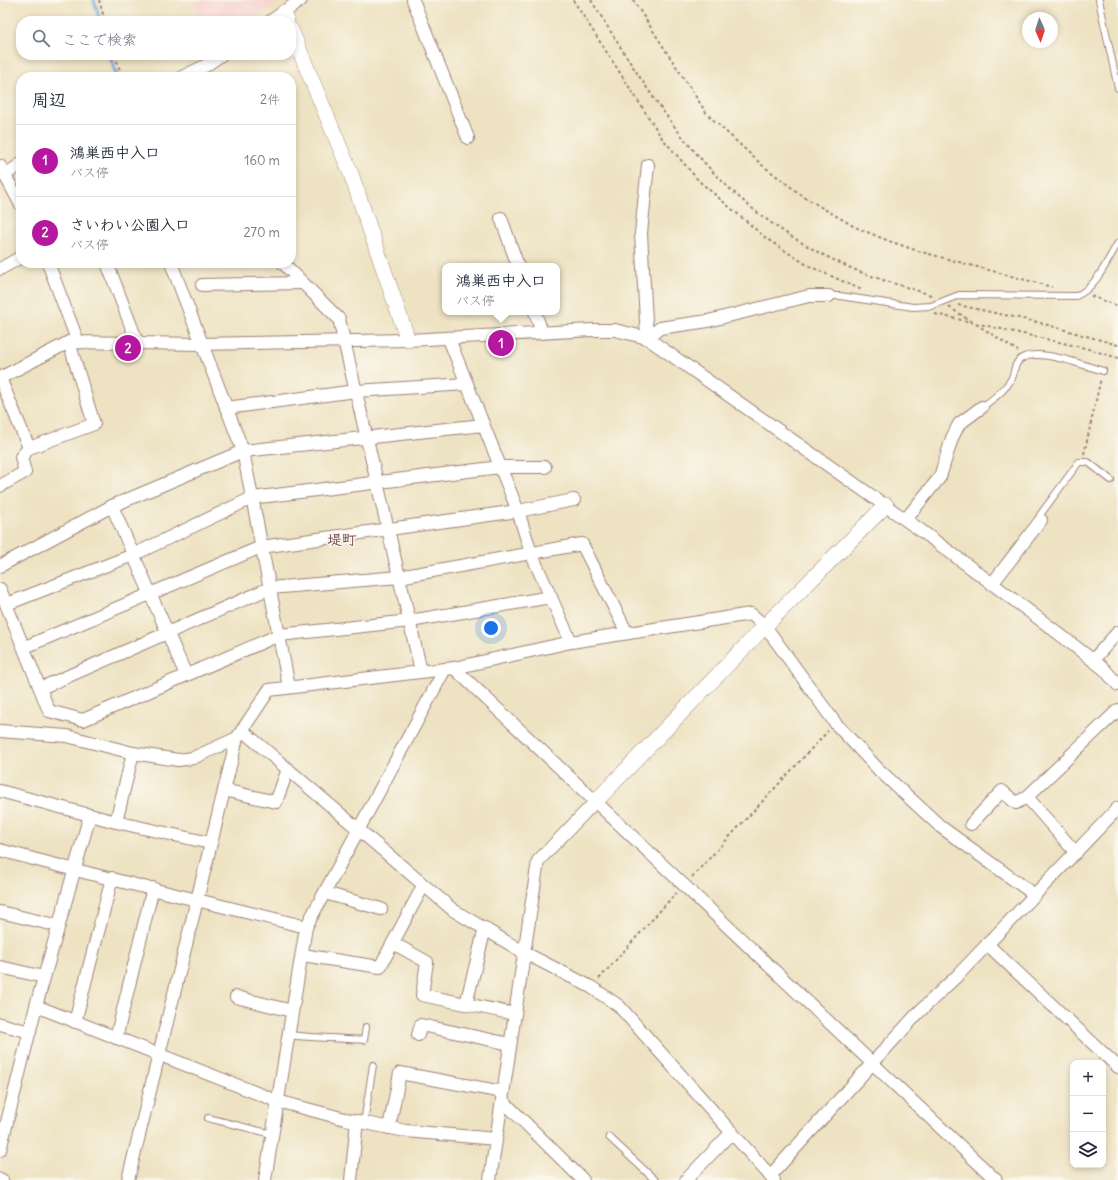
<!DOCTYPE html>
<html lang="ja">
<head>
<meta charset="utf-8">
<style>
  body { margin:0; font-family:Delius,"Klee One",sans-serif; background:#f6f6f7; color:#1f2937 }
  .controls { position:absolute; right:12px; bottom:12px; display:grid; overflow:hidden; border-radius:8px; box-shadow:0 2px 6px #0003 }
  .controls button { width:36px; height:36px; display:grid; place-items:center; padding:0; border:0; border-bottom:1px solid #e0e1e3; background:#fff; color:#1f2937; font:20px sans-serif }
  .compass { position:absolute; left:1022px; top:12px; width:36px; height:36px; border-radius:50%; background:#fff; box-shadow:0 2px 6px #0003; rotate:177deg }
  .you { position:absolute; left:491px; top:628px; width:14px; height:14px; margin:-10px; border:3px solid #fff; border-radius:50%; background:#1a73e8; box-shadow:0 0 0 6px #1a73e833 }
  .badge { display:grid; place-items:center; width:26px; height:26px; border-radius:50%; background:#b5179e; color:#fff; font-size:13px; font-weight:700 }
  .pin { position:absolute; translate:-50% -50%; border:2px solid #fff; box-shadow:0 1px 4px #0006 }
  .popup { position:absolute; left:442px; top:263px; width:118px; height:52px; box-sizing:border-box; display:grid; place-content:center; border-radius:8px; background:#fff; filter:drop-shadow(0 1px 3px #0005); font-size:13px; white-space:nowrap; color:#747a83 }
  .popup b { font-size:15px; color:#1f2937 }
  .popup::after { content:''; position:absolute; left:50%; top:100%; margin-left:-8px; border:8px solid transparent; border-top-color:#fff }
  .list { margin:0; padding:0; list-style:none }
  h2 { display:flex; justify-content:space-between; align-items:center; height:52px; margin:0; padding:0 16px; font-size:17px }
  h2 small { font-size:13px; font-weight:400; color:#747a83 }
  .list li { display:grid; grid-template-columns:26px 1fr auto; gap:12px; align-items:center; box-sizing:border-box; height:72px; padding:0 16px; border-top:1px solid #e0e1e3 }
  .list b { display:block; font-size:15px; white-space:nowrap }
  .list p { margin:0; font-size:13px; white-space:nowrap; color:#747a83 }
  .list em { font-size:13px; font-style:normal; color:#747a83 }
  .icon { flex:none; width:22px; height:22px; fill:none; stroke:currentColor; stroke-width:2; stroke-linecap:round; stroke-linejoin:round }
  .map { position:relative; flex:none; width:1118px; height:1180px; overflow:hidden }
  .search { position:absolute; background:#fff; box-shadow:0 2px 6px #0003; left:16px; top:16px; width:280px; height:44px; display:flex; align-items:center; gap:10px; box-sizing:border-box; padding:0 14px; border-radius:16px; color:#747a83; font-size:15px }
  .panel { position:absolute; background:#fff; box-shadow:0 2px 6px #0003; left:16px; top:72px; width:280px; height:196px; border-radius:16px }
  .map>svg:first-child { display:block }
</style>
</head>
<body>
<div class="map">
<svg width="1118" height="1180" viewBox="0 0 1118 1180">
  <rect width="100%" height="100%" fill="#fbf7ec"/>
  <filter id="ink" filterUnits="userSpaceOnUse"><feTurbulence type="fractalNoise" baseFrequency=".025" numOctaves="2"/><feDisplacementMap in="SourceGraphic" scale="8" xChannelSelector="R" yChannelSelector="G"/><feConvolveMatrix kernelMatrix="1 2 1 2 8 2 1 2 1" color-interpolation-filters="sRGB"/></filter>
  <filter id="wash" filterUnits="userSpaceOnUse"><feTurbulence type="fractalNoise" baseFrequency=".012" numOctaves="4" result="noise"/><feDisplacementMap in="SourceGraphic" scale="16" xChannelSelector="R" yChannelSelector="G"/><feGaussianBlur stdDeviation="0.9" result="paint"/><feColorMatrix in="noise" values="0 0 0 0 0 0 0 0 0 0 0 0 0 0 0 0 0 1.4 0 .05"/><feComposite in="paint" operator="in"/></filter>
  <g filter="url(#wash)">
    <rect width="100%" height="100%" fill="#ede2c1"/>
    <path fill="#f7d0cd" d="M192 0H281L249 21H201Z"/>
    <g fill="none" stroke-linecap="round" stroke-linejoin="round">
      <g stroke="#6fa8df" stroke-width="3.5">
        <path d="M94 0 100 21"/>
        <path d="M110 55 117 77"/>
      </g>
    </g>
  </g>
  <g filter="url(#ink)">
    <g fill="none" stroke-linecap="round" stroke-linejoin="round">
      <g stroke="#9c8076" stroke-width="8">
        <g id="service">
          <path d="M1099 0 1118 88"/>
          <path d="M829 296H840L913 307 931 306 959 295 1076 296C1096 288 1107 261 1118 243"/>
          <path d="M982 407C994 398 1005 391 1012 378 1014 373 1014 367 1017 363 1028 343 1086 366 1103 371"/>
          <path d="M1041 520 1040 515 1079 462H1088L1111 480"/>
          <path d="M288 1035C314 1038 339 1038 364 1040L366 1027"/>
          <path d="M208 1118 272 1134"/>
          <path d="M364 1123 373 1065"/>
          <path d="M609 1137 655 1180"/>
        </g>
      </g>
      <g stroke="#9c8076" stroke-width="14">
        <g id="minor">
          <path d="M413 0 468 138"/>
          <path d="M271 21 301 0"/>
          <path d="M182 77 205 66 221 55"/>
          <path d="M0 166 21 205"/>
          <path d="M6 174 21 164"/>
          <path d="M501 218 518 266"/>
          <path d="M48 263 78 342"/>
          <path d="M107 263 138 344"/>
          <path d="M171 263 243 451 289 687"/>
          <path d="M283 263 339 319 421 671"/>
          <path d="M0 269 21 257"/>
          <path d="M202 285 303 283"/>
          <path d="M535 312 542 333"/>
          <path d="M647 338 660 328 708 321 809 296H829"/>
          <path d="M647 338 641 233 648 165"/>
          <path d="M449 339 518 511 531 553 571 642"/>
          <path d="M0 378 69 342 202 344 408 340 593 330H615L647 338 923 532 1054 630 1104 669 1118 685"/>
          <path d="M0 378 29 448"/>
          <path d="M226 408 356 391 467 384"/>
          <path d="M0 486 25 472 21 457 29 448 94 424 69 342"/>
          <path d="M112 506 186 675"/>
          <path d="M906 519 940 477 952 438 959 424 982 407"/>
          <path d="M0 566 112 506 243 451 483 425"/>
          <path d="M992 584 1041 520"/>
          <path d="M0 589 49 711 83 720 279 635 410 621 551 597"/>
          <path d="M7 604 133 555 252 498 500 467H545"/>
          <path d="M25 647 261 547 518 511 574 500"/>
          <path d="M1093 660 1118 632"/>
          <path d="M454 668 996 1180"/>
          <path d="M41 688 270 588 399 577 582 544 627 633"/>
          <path d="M0 731 67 736 133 753 178 760 193 758 237 738"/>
          <path d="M243 731 453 910 525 953 591 987 619 1006 774 1180"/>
          <path d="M224 790 276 802 288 769"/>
          <path d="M0 791 116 822 210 843"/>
          <path d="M1027 797 1118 710"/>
          <path d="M116 822 133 753"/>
          <path d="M971 824 1002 791 1016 803 1027 797 1076 853"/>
          <path d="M0 850C101 878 204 901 306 927"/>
          <path d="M325 893 381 909"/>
          <path d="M0 912 59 926"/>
          <path d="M393 943 427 962 422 995 515 1014"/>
          <path d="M987 944 1118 1067"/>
          <path d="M302 955 380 967 423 886"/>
          <path d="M0 967 44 977"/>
          <path d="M236 997 292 1011"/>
          <path d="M466 1004 485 928"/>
          <path d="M36 1006 277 1101 345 1119 406 1131 496 1139"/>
          <path d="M75 1022 112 878"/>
          <path d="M0 1024 30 1032"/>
          <path d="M418 1035 421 1025 510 1044"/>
          <path d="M116 1038 153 888"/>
          <path d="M502 1100 583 1180"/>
          <path d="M389 1128 400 1073 503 1092"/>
          <path d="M0 1150 36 1006 90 815"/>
          <path d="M770 1176 918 1013 958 975 1118 808"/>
          <path d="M0 1179 2 1180"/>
          <path d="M128 1180 237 738 269 690 454 668 571 642 751 614 765 626 836 724 879 770 941 827 1035 895"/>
          <path d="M265 1180 306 927 445 669"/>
          <path d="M351 1180 357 1121"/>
          <path d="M490 1180 538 861 595 802"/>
          <path d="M686 1180 732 1132"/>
        </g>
      </g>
      <g stroke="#9c8076" stroke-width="16">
        <g id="tertiary">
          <path d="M284 12 287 21"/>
          <path d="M291 30 351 174 408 340"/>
          <path d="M595 802 765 626 886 505"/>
        </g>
      </g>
      <g stroke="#9c8076" stroke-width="2" stroke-dasharray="3 3" stroke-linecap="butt">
        <path d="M99 0 105 21"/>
        <path d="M573 0 662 138 699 181 767 239 807 265 862 290"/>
        <path d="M591 0C661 112 714 204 840 263 870 278 902 285 934 296"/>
        <path d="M633 0 707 114 762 165 804 197 855 227 889 241 918 251 1052 287"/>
        <path d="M115 55 122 77"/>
        <path d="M1091 296 1118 306"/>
        <path d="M958 305 1037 322 1118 345"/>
        <path d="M949 307 972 322"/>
        <path d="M935 314 1085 348 1118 358"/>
        <path d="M976 324 1018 351"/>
        <path d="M1084 454 1101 378"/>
        <path d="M692 877 828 731"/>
        <path d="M599 979 676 893"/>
      </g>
      <use href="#service" stroke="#fff" stroke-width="6"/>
      <use href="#minor" stroke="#fff" stroke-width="12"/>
      <use href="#tertiary" stroke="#fff" stroke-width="15"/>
    </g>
  </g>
  <g text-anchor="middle" stroke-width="3" stroke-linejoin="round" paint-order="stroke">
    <g font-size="15" font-weight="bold" fill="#7a4c53" stroke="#fbf7ec">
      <text x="342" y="545">堤町</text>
    </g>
  </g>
</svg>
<div class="controls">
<button>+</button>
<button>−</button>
<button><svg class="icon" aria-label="layers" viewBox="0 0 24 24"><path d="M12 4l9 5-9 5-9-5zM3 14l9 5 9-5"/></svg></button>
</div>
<svg class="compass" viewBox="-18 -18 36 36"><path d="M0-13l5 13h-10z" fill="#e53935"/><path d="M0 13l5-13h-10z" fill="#747a83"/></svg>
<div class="you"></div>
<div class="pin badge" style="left:501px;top:343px">1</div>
<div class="popup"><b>鴻巣西中入口</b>バス停</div>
<div class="pin badge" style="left:128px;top:348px">2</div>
<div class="search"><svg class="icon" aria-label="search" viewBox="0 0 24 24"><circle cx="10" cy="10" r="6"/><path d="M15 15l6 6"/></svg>ここで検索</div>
<section class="panel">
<h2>周辺<small>2件</small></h2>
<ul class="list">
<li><span class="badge">1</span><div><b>鴻巣西中入口</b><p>バス停</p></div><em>160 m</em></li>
<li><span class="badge">2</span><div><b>さいわい公園入口</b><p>バス停</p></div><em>270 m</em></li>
</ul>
</section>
</div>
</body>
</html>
